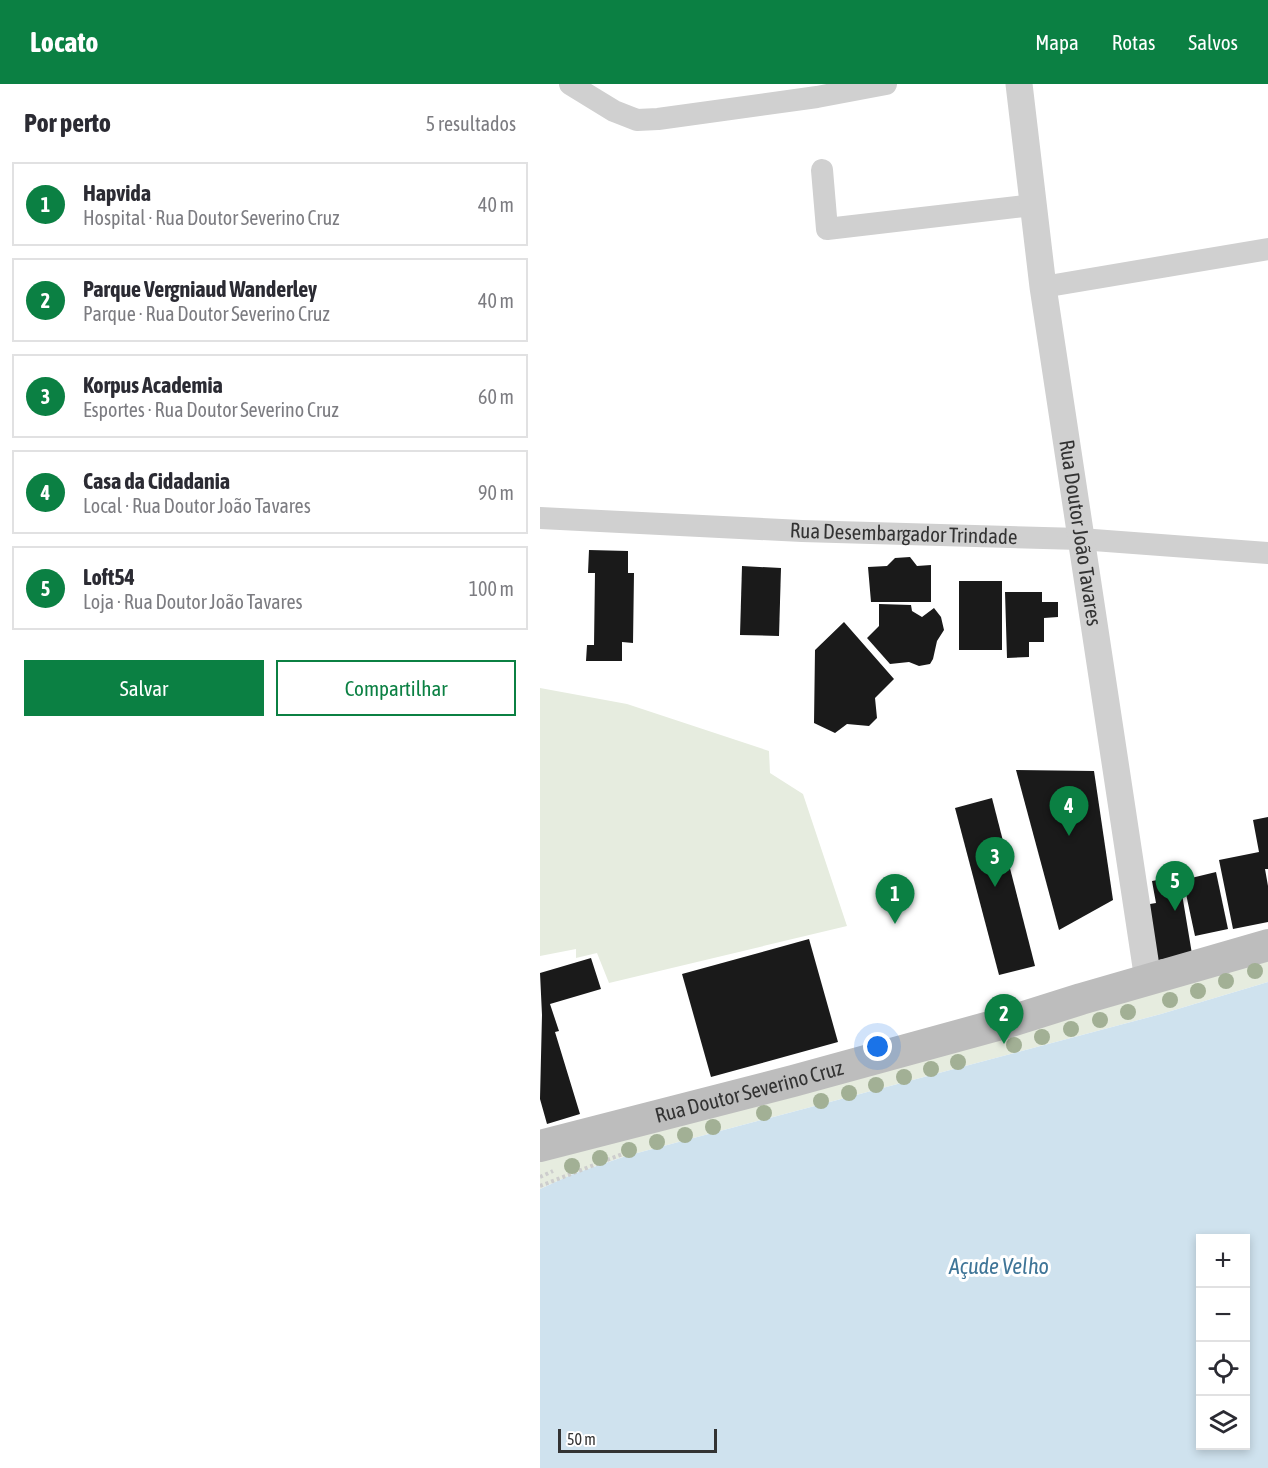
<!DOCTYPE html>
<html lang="pt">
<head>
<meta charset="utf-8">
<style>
  body { margin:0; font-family:"Asap Condensed",sans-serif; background:#f7f7f7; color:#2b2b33 }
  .controls { position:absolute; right:18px; bottom:18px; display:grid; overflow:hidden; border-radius:0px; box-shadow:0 3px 9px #0003 }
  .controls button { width:54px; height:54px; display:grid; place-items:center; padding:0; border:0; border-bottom:2px solid #e1e1e2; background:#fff; color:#2b2b33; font:30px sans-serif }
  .scale { position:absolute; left:18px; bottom:15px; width:159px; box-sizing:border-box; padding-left:6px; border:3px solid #333; border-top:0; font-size:16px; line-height:21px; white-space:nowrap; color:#333; -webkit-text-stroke:4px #fff; paint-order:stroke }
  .you { position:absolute; left:338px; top:963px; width:21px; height:21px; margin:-15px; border:4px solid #fff; border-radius:50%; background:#1a73e8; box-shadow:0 0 0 9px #1a73e833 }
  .badge { display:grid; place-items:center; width:39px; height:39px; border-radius:50%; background:#0b8043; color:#fff; font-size:20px; font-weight:700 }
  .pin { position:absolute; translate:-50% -50px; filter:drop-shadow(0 2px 3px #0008) }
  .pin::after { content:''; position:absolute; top:32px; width:21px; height:18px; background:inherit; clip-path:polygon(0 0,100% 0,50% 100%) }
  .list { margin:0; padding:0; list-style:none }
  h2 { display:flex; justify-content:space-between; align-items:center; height:78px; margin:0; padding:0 24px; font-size:26px }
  h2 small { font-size:20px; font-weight:400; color:#7c7c81 }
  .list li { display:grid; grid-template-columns:39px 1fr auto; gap:18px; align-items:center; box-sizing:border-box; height:84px; margin:0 12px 12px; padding:0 12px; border:2px solid #e1e1e2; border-radius:0px }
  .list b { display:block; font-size:22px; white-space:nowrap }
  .list p { margin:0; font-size:20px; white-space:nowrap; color:#7c7c81 }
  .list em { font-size:20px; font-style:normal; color:#7c7c81 }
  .actions { display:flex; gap:12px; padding:18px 24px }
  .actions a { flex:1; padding:14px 0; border:2px solid #0b8043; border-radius:0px; text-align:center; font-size:21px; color:#0b8043 }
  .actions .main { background:#0b8043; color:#fff }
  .icon { flex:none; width:33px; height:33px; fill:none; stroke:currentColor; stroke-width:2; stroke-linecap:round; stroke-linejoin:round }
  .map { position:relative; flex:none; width:728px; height:1384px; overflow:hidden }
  header { display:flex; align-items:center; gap:36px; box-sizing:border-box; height:84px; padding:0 30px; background:#0b8043; color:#fff }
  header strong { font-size:28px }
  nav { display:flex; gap:33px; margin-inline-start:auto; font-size:21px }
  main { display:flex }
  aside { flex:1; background:#fff }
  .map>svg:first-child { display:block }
</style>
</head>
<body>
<header>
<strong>Locato</strong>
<nav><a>Mapa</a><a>Rotas</a><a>Salvos</a></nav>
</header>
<main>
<aside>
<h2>Por perto<small>5 resultados</small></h2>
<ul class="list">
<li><span class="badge">1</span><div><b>Hapvida</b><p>Hospital · Rua Doutor Severino Cruz</p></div><em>40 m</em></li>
<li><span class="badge">2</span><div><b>Parque Vergniaud Wanderley</b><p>Parque · Rua Doutor Severino Cruz</p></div><em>40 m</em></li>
<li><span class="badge">3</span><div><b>Korpus Academia</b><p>Esportes · Rua Doutor Severino Cruz</p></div><em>60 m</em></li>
<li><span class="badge">4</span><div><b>Casa da Cidadania</b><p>Local · Rua Doutor João Tavares</p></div><em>90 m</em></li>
<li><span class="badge">5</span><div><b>Loft54</b><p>Loja · Rua Doutor João Tavares</p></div><em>100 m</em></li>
</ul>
<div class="actions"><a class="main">Salvar</a><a>Compartilhar</a></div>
</aside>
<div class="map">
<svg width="728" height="1384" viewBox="0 0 728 1384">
  <rect width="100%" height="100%" fill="#fff"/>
  <g fill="#e6ecdf">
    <path d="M0 604 87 620 229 667 230 689 263 710 307 842 69 899 57 869 36 874V865L0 872Z"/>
    <path d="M728 867V898L621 930 86 1072 33 1090 0 1105V1074Z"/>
  </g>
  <path fill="#cfe2ee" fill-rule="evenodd" d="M728 898V1384H0V1105L33 1090 86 1072 621 930ZM660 1154H706V1362H660Z"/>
  <g fill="#1a1a1a">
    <path d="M49 466 88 467V489H94L93 559 82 558V577H46L47 561H54L55 489H48Z"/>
    <path d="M370 473 377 482 391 481V518H331L328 483 347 482 355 474Z"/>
    <path d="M202 482 241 484 239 552 200 551Z"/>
    <rect x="419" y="497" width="43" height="69"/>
    <path d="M465 508H502V518H518V533L504 534V558H489V573L467 574Z"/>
    <path d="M339 520 371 521 372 527 382 533 394 524 401 533 404 546 397 557 393 575 390 580 379 582 369 578 350 580 327 554 339 542Z"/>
    <path d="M304 538 354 595 335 614 337 634 329 642 307 640 295 649 274 639 275 566Z"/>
    <path d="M476 686 554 687 573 816 519 846Z"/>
    <path d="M452 714 495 882 459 891 415 724Z"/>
    <path d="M728 733V785H725L728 802V838L693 845 679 776 719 768 713 736Z"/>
    <path d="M676 788 688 845 655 852 643 796Z"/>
    <path d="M639 792 652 870 613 877 604 821 616 819 612 797Z"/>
    <path d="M269 855 298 958 171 993 142 890Z"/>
    <path d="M51 874 61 905 10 920 19 947 15 948 40 1030 7 1040 0 1015 2 931 0 889Z"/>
  </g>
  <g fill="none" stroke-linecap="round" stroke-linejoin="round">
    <g stroke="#cdcdcd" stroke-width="4" stroke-dasharray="3 3" stroke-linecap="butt">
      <path d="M0 1093 13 1087"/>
      <path d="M0 1102 85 1069"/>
    </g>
    <g stroke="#d0d0d0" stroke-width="22">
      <path d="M30 0 74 27 97 36 118 35 277 13 346 0"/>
      <path d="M282 86 287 145 493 121"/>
      <path d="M503 203 728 165"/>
      <path id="s1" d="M0 434 262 447 540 455 728 469"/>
    </g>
    <path stroke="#d0d0d0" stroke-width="27" id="s2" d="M479 0 503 203 608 896"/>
    <path stroke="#bdbdbd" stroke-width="32" id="s3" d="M0 1062 253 997 468 938 541 915 728 861"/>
  </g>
  <g fill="#a2b095">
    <circle cx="715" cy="887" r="8"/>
    <circle cx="686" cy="897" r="8"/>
    <circle cx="658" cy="907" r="8"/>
    <circle cx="630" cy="916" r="8"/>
    <circle cx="588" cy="928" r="8"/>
    <circle cx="560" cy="936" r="8"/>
    <circle cx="531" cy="945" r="8"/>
    <circle cx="502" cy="953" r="8"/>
    <circle cx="474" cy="961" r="8"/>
    <circle cx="418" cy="978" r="8"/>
    <circle cx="391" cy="985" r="8"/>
    <circle cx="364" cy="993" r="8"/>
    <circle cx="336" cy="1001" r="8"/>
    <circle cx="309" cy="1009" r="8"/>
    <circle cx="281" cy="1017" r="8"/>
    <circle cx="224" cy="1029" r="8"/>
    <circle cx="173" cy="1043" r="8"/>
    <circle cx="145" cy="1051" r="8"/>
    <circle cx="117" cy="1058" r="8"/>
    <circle cx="89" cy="1066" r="8"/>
    <circle cx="60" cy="1074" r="8"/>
    <circle cx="32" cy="1082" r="8"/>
  </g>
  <g text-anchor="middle" stroke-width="6" stroke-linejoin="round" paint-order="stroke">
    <g font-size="21" fill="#333" stroke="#fff">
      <text dy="7" stroke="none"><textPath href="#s2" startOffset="453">Rua Doutor João Tavares</textPath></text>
      <text dy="7" stroke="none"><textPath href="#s1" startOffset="364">Rua Desembargador Trindade</textPath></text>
      <text dy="7" stroke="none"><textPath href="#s3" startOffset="216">Rua Doutor Severino Cruz</textPath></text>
    </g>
    <g font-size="22" font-style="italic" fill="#3f7597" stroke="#fff">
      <text x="459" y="1190">Açude Velho</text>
    </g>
  </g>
</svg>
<div class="controls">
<button>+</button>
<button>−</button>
<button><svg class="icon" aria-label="locate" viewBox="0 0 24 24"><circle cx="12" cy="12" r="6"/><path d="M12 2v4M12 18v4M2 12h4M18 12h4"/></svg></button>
<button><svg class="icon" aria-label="layers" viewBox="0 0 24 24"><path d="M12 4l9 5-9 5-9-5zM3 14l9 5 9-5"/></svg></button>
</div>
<div class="scale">50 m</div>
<div class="you"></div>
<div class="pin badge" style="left:355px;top:840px">1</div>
<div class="pin badge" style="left:464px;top:960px">2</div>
<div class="pin badge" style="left:455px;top:803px">3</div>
<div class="pin badge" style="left:529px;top:752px">4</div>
<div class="pin badge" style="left:635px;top:827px">5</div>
</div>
</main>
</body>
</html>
